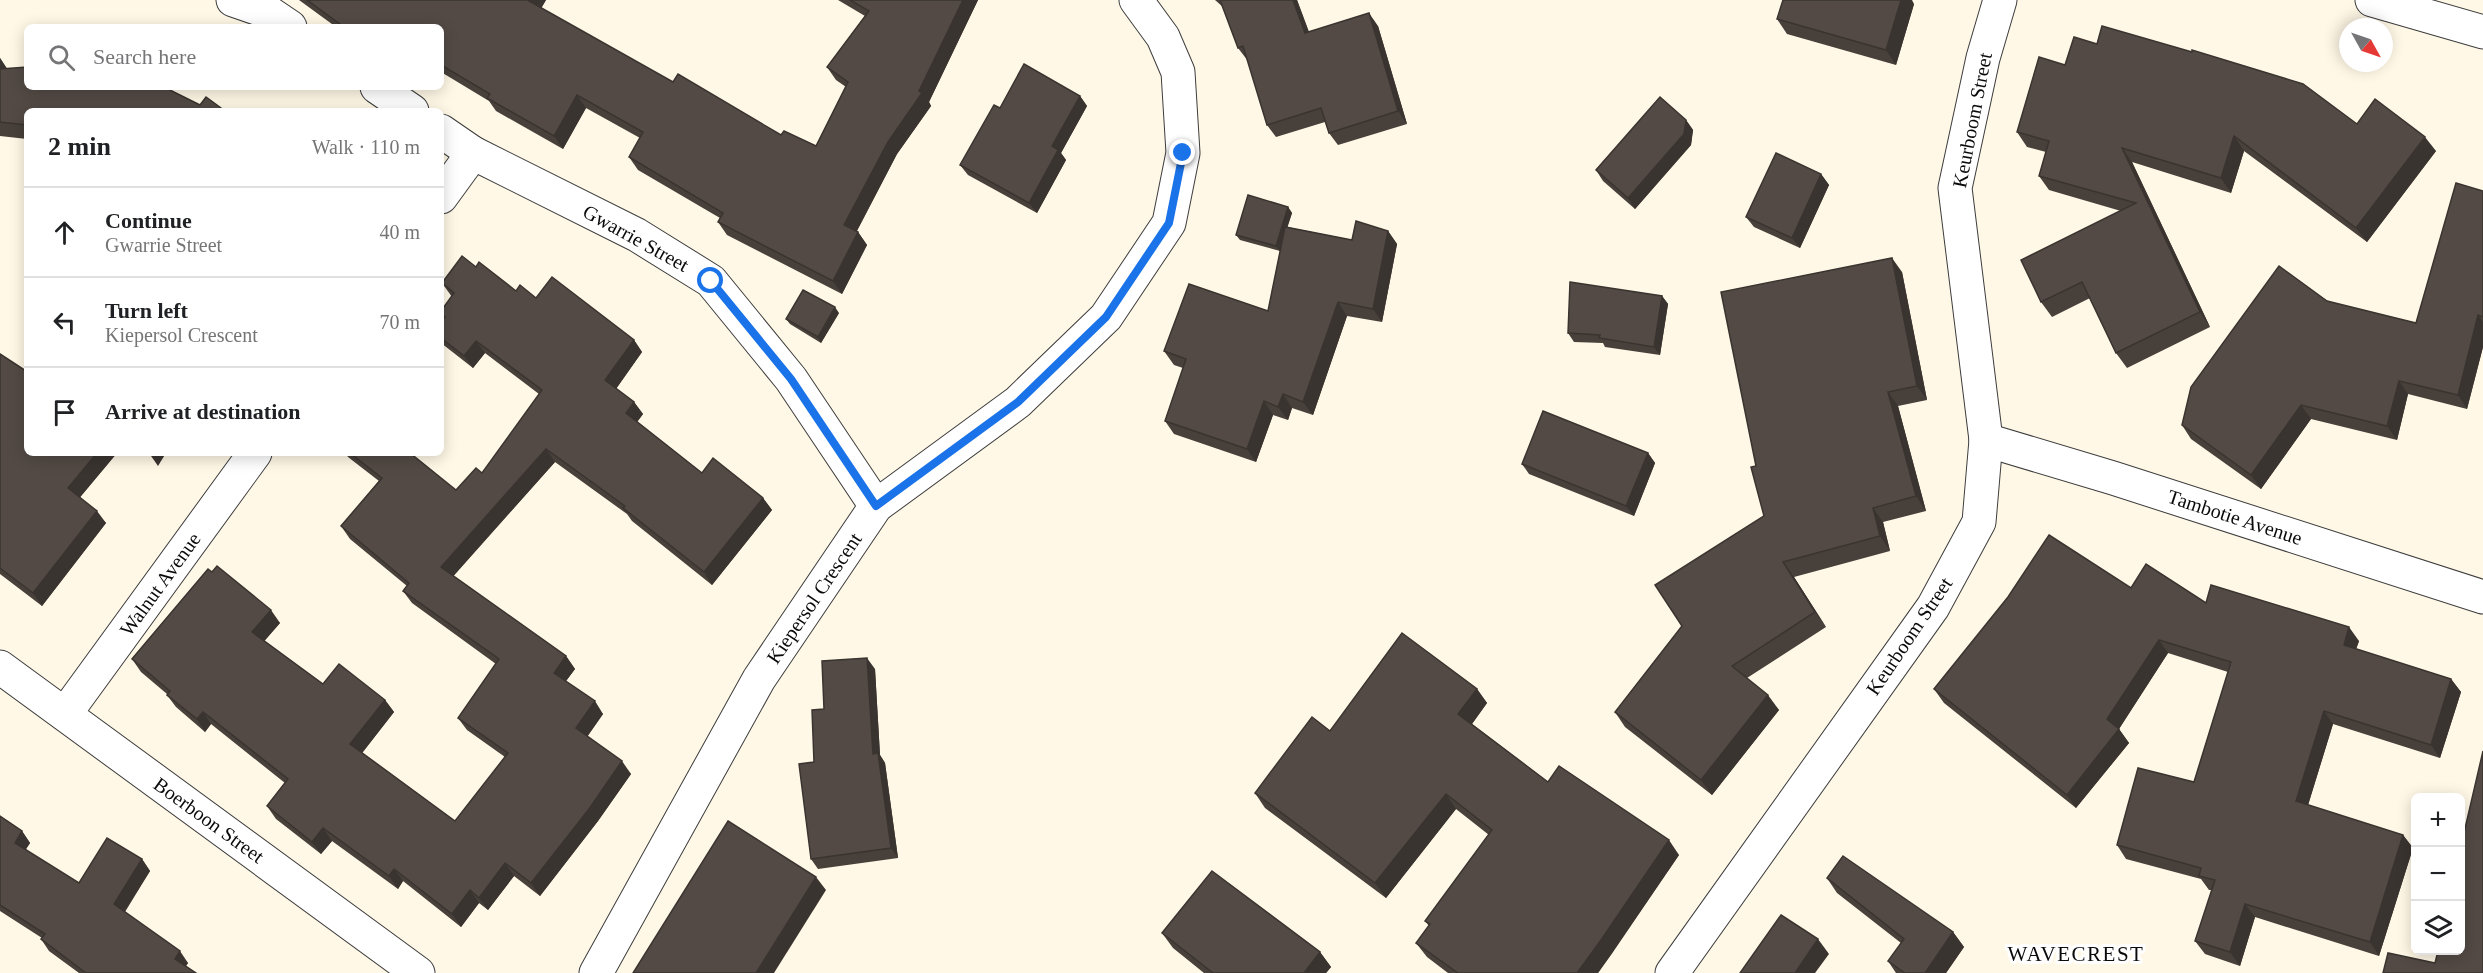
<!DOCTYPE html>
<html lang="en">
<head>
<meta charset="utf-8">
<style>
  body { margin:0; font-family:"Times New Roman",serif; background:#f2f2f2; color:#202124 }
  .controls { position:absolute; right:18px; bottom:18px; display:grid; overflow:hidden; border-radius:9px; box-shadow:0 3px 15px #0003 }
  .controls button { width:54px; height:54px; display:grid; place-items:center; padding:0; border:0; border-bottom:2px solid #e0e0e0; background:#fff; color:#202124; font:30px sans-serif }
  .compass { position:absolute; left:2339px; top:18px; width:54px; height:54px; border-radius:50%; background:#fff; box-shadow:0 3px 15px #0003; rotate:130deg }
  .stop { position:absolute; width:18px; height:18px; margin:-14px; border:4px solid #1a73e8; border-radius:50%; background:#fff }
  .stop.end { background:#1a73e8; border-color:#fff; box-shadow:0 2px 6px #0008 }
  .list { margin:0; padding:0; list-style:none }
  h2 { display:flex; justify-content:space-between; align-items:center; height:78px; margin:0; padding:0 24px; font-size:26px }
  h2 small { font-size:20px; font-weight:400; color:#757577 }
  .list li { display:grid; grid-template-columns:39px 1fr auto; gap:18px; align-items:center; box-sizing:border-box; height:90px; padding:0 24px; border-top:2px solid #e0e0e0 }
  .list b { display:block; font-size:22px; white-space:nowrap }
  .list p { margin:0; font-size:20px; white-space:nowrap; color:#757577 }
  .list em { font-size:20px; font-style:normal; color:#757577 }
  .icon { flex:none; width:33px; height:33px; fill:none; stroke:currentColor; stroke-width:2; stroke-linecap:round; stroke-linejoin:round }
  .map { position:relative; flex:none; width:2483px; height:973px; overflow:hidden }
  .search { position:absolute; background:#fff; box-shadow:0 3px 15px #0003; left:24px; top:24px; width:420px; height:66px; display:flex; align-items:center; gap:15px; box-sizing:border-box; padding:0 21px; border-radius:9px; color:#757577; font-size:22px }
  .panel { position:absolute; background:#fff; box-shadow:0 3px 15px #0003; left:24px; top:108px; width:420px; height:348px; border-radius:9px }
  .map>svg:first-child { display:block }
</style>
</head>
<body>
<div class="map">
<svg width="2483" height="973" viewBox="0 0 2483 973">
  <rect width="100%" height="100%" fill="#fff8e6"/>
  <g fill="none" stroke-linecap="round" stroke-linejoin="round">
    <g stroke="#3d3d3d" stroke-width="35">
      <g id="minor">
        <path d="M233 0 268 12 290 27"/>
        <path d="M2372 0 2483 32"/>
        <path d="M377 87 412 111"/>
        <path d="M441 131 473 153 637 235 711 281 791 379 876 506"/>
        <path d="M441 197 473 153"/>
        <path d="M1986 440 2113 478 2483 597"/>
        <path d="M0 667 418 973"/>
        <path d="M65 714 255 453"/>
        <path d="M596 973 759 679 876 506 1018 402 1106 317 1169 223 1183 153 1178 72 1163 37 1136 0"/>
        <path d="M1672 973 1933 607 1979 522 1986 440 1955 188 1983 58 2000 0"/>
      </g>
    </g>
    <use href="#minor" stroke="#fff" stroke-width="33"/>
  </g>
  <g fill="#47403b">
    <path d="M299 0H546L541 8 673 82 781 135 816 146 846 87 836 80 827 67 865 16 838 0H978L929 102 931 106 897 154 857 231 858 232 867 245 842 294 727 235 718 222 720 218 638 170 629 157 640 138 586 108 563 149 496 111 489 101 441 72V27H336Z"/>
    <path d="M1215 0H1297L1309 32 1378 26 1407 124 1338 145 1329 133 1325 122 1276 137 1267 125 1248 61 1238 48 1223 7Z"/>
    <path d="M1914 4 1896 65 1787 34 1777 19Z"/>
    <path d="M0 58 7 69 200 105 27 111V139L0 136Z"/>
    <path d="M2065 65 2357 124 2436 151 2367 242 2244 151 2231 193 2132 162 2210 327 2127 368 2116 353 2090 298 2052 317 2041 302 2121 211 2049 190 2039 176 2046 152 2027 147 2017 132Z"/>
    <path d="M1080 96 1087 106 1061 153 1066 160 1037 213 968 175 960 165 1000 108Z"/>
    <path d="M1686 120 1693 130 1691 145 1635 209 1603 181 1596 170Z"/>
    <path d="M1821 174 1829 185 1800 248 1754 227 1746 217Z"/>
    <path d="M2483 191V347L2467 409 2408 394 2397 440 2311 419 2261 489 2191 439 2182 425 2327 301 2416 323Z"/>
    <path d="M1288 207 1292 213 1287 227 1352 240 1388 231 1397 244 1382 322 1347 316 1313 415 1292 408 1288 420 1273 415 1256 462 1174 434 1165 421 1183 368 1174 365 1164 351 1268 311 1280 251 1240 240 1236 235Z"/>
    <path d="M476 267 516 291 536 298 634 340 642 352 616 389 634 402 643 414 637 422 702 473 763 498 772 510 712 585 632 521 627 514 555 462 453 576 566 656 575 669 566 681 603 714 587 737 631 774 598 821 540 896 514 876 488 910 479 903 461 927 403 881 398 889 332 841 321 854 276 819 267 806 285 783 211 724 205 732 176 707 167 695V694L141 672 132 659 212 572 280 623 264 641 323 684 385 700 394 712 362 753 455 821 505 757 467 730 458 718 496 664 412 603 403 591 407 586 350 539 341 526 379 481 348 457 345 453H410L456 490 482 473 539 394 485 353 473 368 441 343V322L444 319 441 315V311L452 297 442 283Z"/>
    <path d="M1902 272 1927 400 1898 406 1926 511 1883 522 1890 551 1794 577 1826 627 1747 678 1779 710 1712 795 1625 727 1615 712 1682 626 1764 516 1756 466Z"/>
    <path d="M1662 296 1668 304 1660 355 1605 347 1603 343 1574 342 1568 333Z"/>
    <path d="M839 313 821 343 790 324 786 319Z"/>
    <path d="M0 354 117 453 80 497 106 523 42 606 0 574Z"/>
    <path d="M1648 453 1655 463 1634 516 1529 474 1522 464Z"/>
    <path d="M2131 588 2206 603 2359 641 2356 649 2451 679 2461 692 2440 758 2333 724 2308 805 2403 835 2413 848 2379 956 2255 917 2240 966 2205 954 2195 941 2212 890H2209L2201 879 2126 859 2117 845 2194 782 2228 672 2168 653 2119 729 2129 743 2076 808 1944 703 1934 689Z"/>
    <path d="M875 669 880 755 885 763 898 858 818 869 811 859 814 762 824 709Z"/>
    <path d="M1477 689 1487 703 1472 724 1548 782 1679 855 1598 973H1448L1427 957 1416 943 1429 926 1425 921 1489 835 1456 809 1386 898 1265 808 1255 793 1330 731Z"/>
    <path d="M0 816 22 831 30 843 25 850 79 883 142 859 150 871 125 912 188 963 186 966 196 973H79L49 951 41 939 42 938 0 911Z"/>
    <path d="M1827 878 1953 932 1964 947 1946 973H1896L1888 961 1901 943 1837 893Z"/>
    <path d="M1162 933 1320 952 1331 967 1326 973H1204L1173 948Z"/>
  </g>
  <g fill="#3a3430">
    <path d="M530 0H546L538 14 529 1Z"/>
    <path d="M963 0H978L929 102 931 106 897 154 853 238 844 225 888 142 919 91Z"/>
    <path d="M1293 0H1297L1314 46 1305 33Z"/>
    <path d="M1901 0H1912L1914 4 1896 65 1886 50Z"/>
    <path d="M1369 13 1378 26 1407 124 1398 111Z"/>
    <path d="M0 58 8 70 0 75Z"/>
    <path d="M577 95 586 108 563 149 554 136Z"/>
    <path d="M1080 96 1087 106 1061 153 1066 160 1037 213 1029 203 1052 146Z"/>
    <path d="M1686 120 1693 130 1691 145 1635 209 1628 198Z"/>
    <path d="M2234 136 2244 151 2231 193 2221 178Z"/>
    <path d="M2425 137 2436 151 2367 242 2356 228Z"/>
    <path d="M2122 148 2132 162 2210 327 2200 312Z"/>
    <path d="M1821 174 1829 185 1800 248 1792 238Z"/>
    <path d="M1288 207 1292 213 1280 251 1276 246Z"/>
    <path d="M1388 231 1397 244 1382 322 1373 309Z"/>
    <path d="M858 232 867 245 842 294 833 281Z"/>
    <path d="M1892 258 1902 272 1927 400 1917 386Z"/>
    <path d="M1662 296 1668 304 1660 355 1654 347Z"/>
    <path d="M1338 302 1347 316 1313 415 1303 402Z"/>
    <path d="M835 307 839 313 821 343 818 337Z"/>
    <path d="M2478 315 2483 322V347L2467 409 2458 395Z"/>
    <path d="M634 340 642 352 613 393 605 380Z"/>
    <path d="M476 341 485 353 473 368 464 356Z"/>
    <path d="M2399 381 2408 394 2397 440 2387 426Z"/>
    <path d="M1888 392 1898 406 1926 511 1916 496Z"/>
    <path d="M1283 394 1292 408 1288 420 1278 407Z"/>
    <path d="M1264 401 1273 415 1256 462 1247 449Z"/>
    <path d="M634 402 643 414 634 426 626 413Z"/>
    <path d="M2301 405 2311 419 2261 489 2251 475Z"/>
    <path d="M546 449 555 462 450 580 441 567Z"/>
    <path d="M97 453H117L77 501 68 488Z"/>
    <path d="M149 453H166L158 466Z"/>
    <path d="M1648 453 1655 463 1634 516 1626 506Z"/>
    <path d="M763 498 772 510 712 585 704 572Z"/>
    <path d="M1873 508 1883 522 1890 551 1880 536Z"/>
    <path d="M97 511 106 523 42 606 33 593Z"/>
    <path d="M1783 562 1794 577 1826 627 1815 612Z"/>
    <path d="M271 610 280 623 261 645 252 632Z"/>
    <path d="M2349 627 2359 641 2353 658 2344 645Z"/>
    <path d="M2159 640 2168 653 2117 732 2119 729 2129 743 2076 808 2067 795 2107 719Z"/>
    <path d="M566 656 575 669 563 685 554 673Z"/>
    <path d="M867 658 875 669 880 755 885 763 898 858 891 848 873 754Z"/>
    <path d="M2451 679 2461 692 2440 758 2431 745Z"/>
    <path d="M1477 689 1487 703 1469 728 1458 714Z"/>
    <path d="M1768 695 1779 710 1712 795 1701 780Z"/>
    <path d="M385 700 394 712 359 757 350 744Z"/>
    <path d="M595 701 603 714 584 741 576 728Z"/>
    <path d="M2324 711 2333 724 2305 815 2296 801Z"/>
    <path d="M203 712 211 724 205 732 197 719Z"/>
    <path d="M622 761 631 774 598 821 540 896 531 883Z"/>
    <path d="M1446 794 1456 809 1386 898 1375 883Z"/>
    <path d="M323 828 332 841 321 854 312 842Z"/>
    <path d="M22 831 30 843 23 854 15 843Z"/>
    <path d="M2403 835 2413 848 2379 956 2370 942Z"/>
    <path d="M1669 840 1679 855 1611 955 1598 973H1577Z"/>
    <path d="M142 859 150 871 122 915 114 904Z"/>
    <path d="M505 863 514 876 488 910 479 898Z"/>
    <path d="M394 869 403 881 398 889 389 876Z"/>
    <path d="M816 877 826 890 774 973H756Z"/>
    <path d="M470 890 479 903 461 927 452 914Z"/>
    <path d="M2245 904 2255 917 2240 966 2230 952Z"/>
    <path d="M1953 932 1964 947 1946 973H1925Z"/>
    <path d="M1818 939 1829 954 1815 973H1795Z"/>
    <path d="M180 951 188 963 183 970 175 959Z"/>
    <path d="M1320 952 1331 967 1326 973H1304Z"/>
  </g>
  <g fill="#534a45" stroke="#3a3430" stroke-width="1.5">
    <path d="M307 0H530L529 1 673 82 678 74 781 135 784 131 816 146 848 82 827 67 869 11 850 0H963L919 91 922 93 888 142 844 225 858 232 833 281 718 222 723 213 629 157 643 132 577 95 554 136 487 98 490 94 441 65V27H355L352 25 351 27H344Z"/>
    <path d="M1220 0H1293L1305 33 1369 13 1398 111 1329 133 1321 108 1267 125 1243 46 1238 48Z"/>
    <path d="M1783 0H1901L1886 50 1777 19Z"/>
    <path d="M2102 26 2192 52V50L2303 84 2357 124 2375 99 2425 137 2356 228 2234 136 2221 178 2122 148 2200 312 2116 353 2082 282 2041 302 2021 260 2136 203 2039 176 2049 141 2017 132 2039 57 2065 65 2074 37 2097 44Z"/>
    <path d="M1024 64 1080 96 1052 146 1058 150 1029 203 960 165 994 105 1000 108Z"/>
    <path d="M27 67V87H164L200 105 206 97 225 111H27V125L0 122V69Z"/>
    <path d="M1660 97 1686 120 1684 134 1628 198 1596 170Z"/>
    <path d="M1776 153 1821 174 1792 238 1746 217Z"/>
    <path d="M2456 183 2483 191V317L2478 315 2458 395 2399 381 2387 426 2301 405 2251 475 2182 425 2191 387 2279 266 2327 301 2416 323Z"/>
    <path d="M1248 195 1288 207 1276 246 1236 235Z"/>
    <path d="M1356 221 1388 231 1373 309 1338 302 1303 402 1283 394 1278 407 1264 401 1247 449 1165 421 1186 359 1164 351 1189 284 1268 311 1285 227 1352 240Z"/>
    <path d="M462 256 476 267 479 262 516 291 520 285 536 298 552 277 634 340 605 380 634 402 626 413 702 473 713 458 763 498 704 572 623 508 625 506 546 449 441 567 566 656 554 673 595 701 576 728 622 761 589 809 531 883 505 863 479 898 470 890 452 914 394 869 389 876 323 828 312 842 267 806 288 779 203 712 197 719 167 695 170 691 132 659 208 569 212 572 217 566 271 610 252 632 323 684 339 664 385 700 350 744 455 821 508 753 458 718 499 659 403 591 409 583 341 526 382 478 350 453H410L456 490 476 468 482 473 542 390 476 341 464 356 441 338V322L445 317 441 314V311L454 293 442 283Z"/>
    <path d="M1892 258 1917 386 1888 392 1916 496 1873 508 1880 536 1783 562 1815 612 1732 666 1768 695 1701 780 1615 712 1682 626 1655 585 1764 516 1751 467 1756 466 1721 292Z"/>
    <path d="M1570 282 1662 296 1654 347 1599 338 1600 335 1568 333Z"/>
    <path d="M803 290 835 307 818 337 786 319Z"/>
    <path d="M0 354 26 371 27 370V453H97L68 488 97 511 33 593 0 568Z"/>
    <path d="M1543 411 1648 453 1626 506 1522 464Z"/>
    <path d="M2049 535 2131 588 2146 564 2206 603 2211 585 2349 627 2344 645 2451 679 2431 745 2324 711 2296 801 2403 835 2370 942 2245 904 2230 952 2195 941 2215 880 2199 876 2201 868 2117 845 2138 768 2194 782 2231 662 2159 640 2107 719 2119 729 2067 795 1934 689 2008 597Z"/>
    <path d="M1402 633 1477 689 1458 714 1548 782 1559 766 1669 840 1601 940 1577 973H1458L1416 943 1430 924 1425 921 1492 830 1446 794 1375 883 1255 793 1312 717 1330 731Z"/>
    <path d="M867 658 873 754 878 753 891 848 811 859 799 764 814 762 812 710 824 709 822 661Z"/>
    <path d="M2483 751V973H2383L2388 953 2435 963 2438 951H2460V850Z"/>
    <path d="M0 816 22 831 15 843 79 883 107 838 142 859 114 904 180 951 175 959 196 973H86L41 939 45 934 0 905Z"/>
    <path d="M728 821 816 877 756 973H633Z"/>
    <path d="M1843 856 1953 932 1925 973H1905L1888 961 1904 939 1827 878Z"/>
    <path d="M1212 871 1320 952 1304 973H1213L1162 933Z"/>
    <path d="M1781 915 1818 939 1795 973H1740Z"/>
  </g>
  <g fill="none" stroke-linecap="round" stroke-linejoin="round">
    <path stroke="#1a73e8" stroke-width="8" d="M711 281 791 379 876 506 1018 402 1106 317 1169 223 1183 153"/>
  </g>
  <g text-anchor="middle" stroke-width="6" stroke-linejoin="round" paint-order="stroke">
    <g font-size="20" fill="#0a0a0a" stroke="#fff">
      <text transform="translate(1972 120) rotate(-79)" y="7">Keurboom Street</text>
      <text transform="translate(636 238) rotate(29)" y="7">Gwarrie Street</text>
      <text transform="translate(2235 517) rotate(18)" y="7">Tambotie Avenue</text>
      <text transform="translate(160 584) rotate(-54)" y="7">Walnut Avenue</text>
      <text transform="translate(814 598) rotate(-56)" y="7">Kiepersol Crescent</text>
      <text transform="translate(1909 636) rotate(-56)" y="7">Keurboom Street</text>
      <text transform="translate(209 820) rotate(36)" y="7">Boerboon Street</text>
    </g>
    <g font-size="21" letter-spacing="1.5" fill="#0a0a0a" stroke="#fff">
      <text x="2076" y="961">WAVECREST</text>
    </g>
  </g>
</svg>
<div class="controls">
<button>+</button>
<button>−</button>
<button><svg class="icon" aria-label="layers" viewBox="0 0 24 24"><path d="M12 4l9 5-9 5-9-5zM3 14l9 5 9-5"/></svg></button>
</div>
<svg class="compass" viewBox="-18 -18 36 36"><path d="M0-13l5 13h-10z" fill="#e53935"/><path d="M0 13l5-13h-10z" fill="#757577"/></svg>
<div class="stop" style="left:711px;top:281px"></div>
<div class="stop end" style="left:1183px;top:153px"></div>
<div class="search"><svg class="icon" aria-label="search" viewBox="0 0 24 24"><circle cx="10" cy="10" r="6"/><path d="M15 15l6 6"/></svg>Search here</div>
<section class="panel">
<h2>2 min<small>Walk · 110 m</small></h2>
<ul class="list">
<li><svg class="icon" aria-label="ahead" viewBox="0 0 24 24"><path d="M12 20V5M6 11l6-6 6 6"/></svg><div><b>Continue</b><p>Gwarrie Street</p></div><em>40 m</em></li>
<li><svg class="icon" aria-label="left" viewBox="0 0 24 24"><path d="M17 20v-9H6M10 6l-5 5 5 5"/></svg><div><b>Turn left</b><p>Kiepersol Crescent</p></div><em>70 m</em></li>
<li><svg class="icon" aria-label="arrive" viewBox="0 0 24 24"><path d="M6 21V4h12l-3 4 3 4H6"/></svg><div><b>Arrive at destination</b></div></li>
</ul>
</section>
</div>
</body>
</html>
